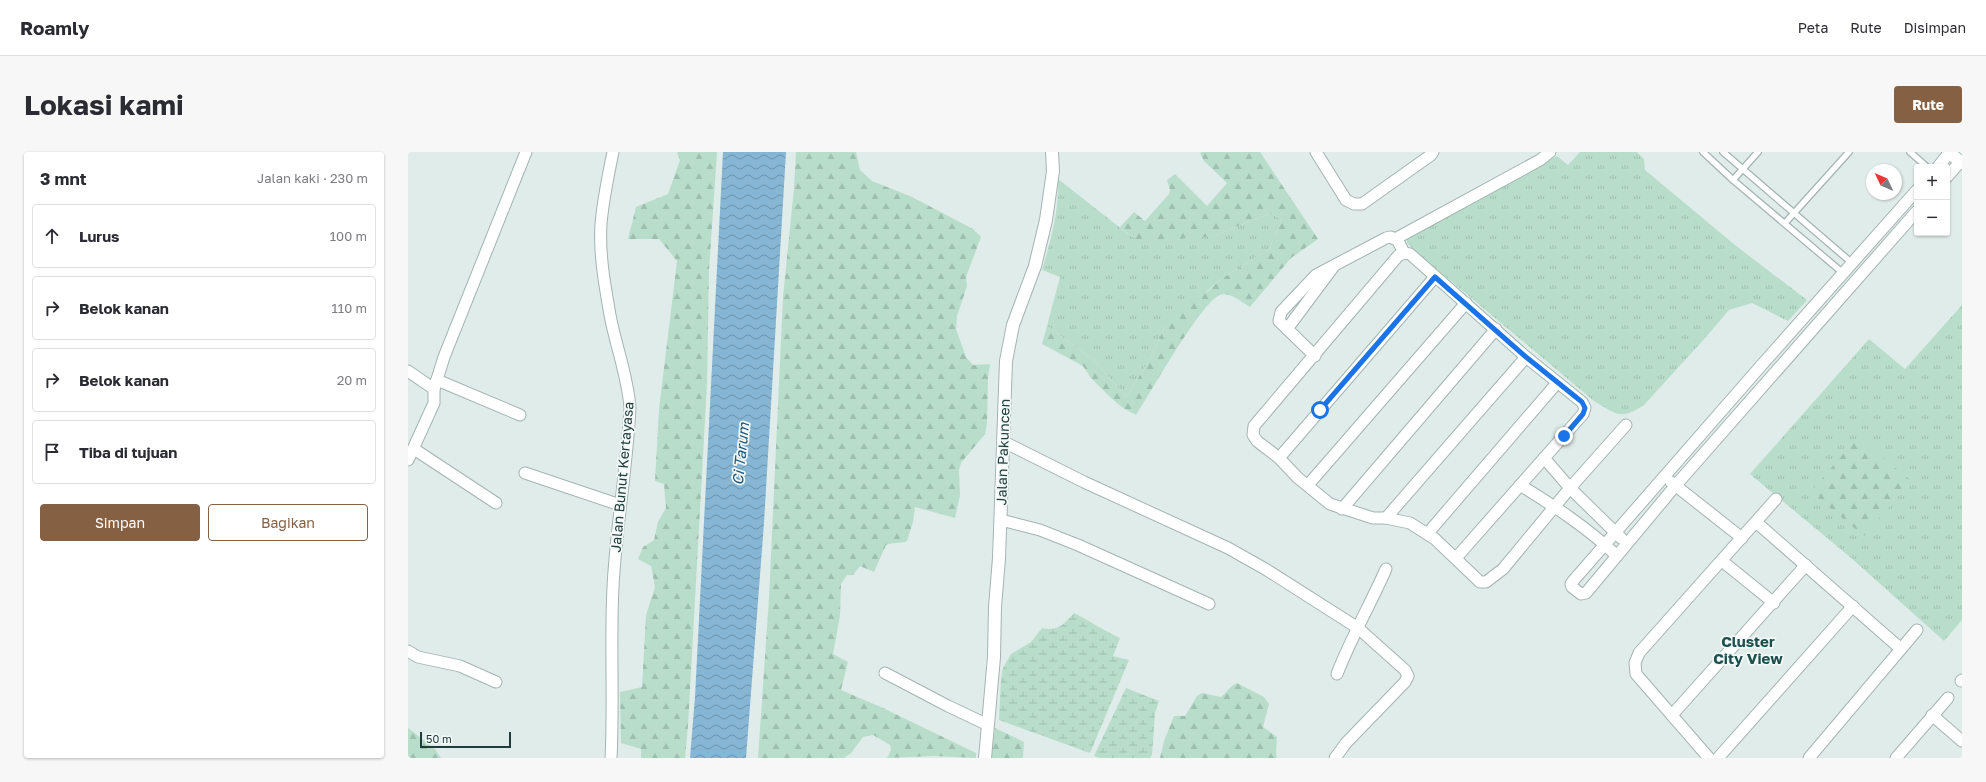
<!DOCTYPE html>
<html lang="id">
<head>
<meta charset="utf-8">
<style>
  body { margin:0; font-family:"Golos Text",sans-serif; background:#f7f7f7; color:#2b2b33 }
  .controls { position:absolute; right:12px; top:12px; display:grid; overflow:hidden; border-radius:4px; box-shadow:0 1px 3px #0004 }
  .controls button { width:36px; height:36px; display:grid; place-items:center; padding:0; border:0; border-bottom:1px solid #e1e1e2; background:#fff; color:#2b2b33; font:20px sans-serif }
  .compass { position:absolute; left:1458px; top:12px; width:36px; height:36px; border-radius:50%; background:#fff; box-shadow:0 1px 3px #0004; rotate:314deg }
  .scale { position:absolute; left:12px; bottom:10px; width:91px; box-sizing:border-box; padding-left:4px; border:2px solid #203d3c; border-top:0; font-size:11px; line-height:14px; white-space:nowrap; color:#203d3c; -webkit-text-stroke:3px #f1f8f6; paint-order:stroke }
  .stop { position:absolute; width:12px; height:12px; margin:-9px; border:3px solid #1a73e8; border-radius:50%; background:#fff }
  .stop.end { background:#1a73e8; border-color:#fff; box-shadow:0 1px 4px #0008 }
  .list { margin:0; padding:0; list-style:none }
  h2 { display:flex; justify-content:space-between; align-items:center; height:52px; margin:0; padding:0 16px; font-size:17px }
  h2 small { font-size:13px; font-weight:400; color:#7c7c81 }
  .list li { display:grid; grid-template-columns:26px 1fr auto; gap:12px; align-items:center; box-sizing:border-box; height:64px; margin:0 8px 8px; padding:0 8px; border:1px solid #e1e1e2; border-radius:4px }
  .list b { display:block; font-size:15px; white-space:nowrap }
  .list em { font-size:13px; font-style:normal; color:#7c7c81 }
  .actions { display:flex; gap:8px; padding:12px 16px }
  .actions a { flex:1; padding:9px 0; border:1px solid #866042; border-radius:4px; text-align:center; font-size:14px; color:#866042 }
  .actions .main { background:#866042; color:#fff }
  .icon { flex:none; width:22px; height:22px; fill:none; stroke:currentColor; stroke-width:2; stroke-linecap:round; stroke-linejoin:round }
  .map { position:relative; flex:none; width:1554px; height:606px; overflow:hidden; border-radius:4px }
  header { display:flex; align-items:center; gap:24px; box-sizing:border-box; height:56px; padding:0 20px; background:#fff; border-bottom:1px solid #e1e1e2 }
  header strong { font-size:19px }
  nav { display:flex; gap:22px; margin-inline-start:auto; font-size:14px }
  .intro { display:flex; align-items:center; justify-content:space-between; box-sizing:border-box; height:96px; padding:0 24px }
  h1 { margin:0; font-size:28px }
  .button { padding:10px 18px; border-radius:4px; background:#866042; color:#fff; font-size:14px; font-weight:700 }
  main { display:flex; gap:24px; padding:0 24px }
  aside { flex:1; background:#fff; border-radius:4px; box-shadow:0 1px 3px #0004 }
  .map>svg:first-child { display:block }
</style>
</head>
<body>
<header>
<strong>Roamly</strong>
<nav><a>Peta</a><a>Rute</a><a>Disimpan</a></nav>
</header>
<div class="intro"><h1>Lokasi kami</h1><a class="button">Rute</a></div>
<main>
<aside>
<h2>3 mnt<small>Jalan kaki · 230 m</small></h2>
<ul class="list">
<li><svg class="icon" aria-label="ahead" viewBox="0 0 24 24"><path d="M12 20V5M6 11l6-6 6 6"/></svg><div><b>Lurus</b></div><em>100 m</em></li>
<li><svg class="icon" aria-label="right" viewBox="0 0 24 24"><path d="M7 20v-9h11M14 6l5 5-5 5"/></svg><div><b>Belok kanan</b></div><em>110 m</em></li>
<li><svg class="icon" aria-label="right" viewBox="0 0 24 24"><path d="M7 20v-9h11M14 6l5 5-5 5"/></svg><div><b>Belok kanan</b></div><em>20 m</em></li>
<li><svg class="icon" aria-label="arrive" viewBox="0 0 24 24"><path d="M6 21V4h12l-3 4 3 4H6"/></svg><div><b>Tiba di tujuan</b></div></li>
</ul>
<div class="actions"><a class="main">Simpan</a><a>Bagikan</a></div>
</aside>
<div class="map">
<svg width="1554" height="606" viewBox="0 0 1554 606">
  <defs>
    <pattern id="grass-tufts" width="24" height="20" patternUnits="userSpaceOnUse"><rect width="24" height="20" fill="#b8decb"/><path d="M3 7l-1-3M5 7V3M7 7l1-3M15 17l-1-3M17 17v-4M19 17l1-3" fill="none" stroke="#9ebfaf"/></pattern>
    <pattern id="forest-firs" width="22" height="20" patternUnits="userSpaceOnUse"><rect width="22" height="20" fill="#b8decb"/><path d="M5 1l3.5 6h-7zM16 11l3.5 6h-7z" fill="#9ebfaf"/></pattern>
    <pattern id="wetland-marsh" width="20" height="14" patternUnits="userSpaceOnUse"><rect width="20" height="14" fill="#b8decb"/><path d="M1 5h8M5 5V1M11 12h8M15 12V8" fill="none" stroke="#9ebfaf"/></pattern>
    <pattern id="water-waves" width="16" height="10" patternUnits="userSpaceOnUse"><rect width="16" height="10" fill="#86b6d3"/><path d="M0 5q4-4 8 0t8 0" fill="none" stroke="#6d95ac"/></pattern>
  </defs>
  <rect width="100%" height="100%" fill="#e0ece9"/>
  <g fill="url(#grass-tufts)">
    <path d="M1172 0H1229L1236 7 1237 18 1327 93 1399 148 1380 169 1344 151 1321 158 1298 185 1236 253C1212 269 1208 262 1186 249L1006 98 999 91V87L1149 4 1160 13Z"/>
    <path d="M650 27 724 85 769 88 782 85H802L861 62 866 63 874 68 861 97 813 127 757 174 742 207 718 245 687 209 639 174 652 125 634 118C643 88 651 59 650 27Z"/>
    <path d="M1554 153V468L1536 489 1442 405 1342 322 1461 187 1497 217Z"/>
  </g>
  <g fill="url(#forest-firs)">
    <path d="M269 0H309L301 119 299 232 280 574 277 606H233V597L213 591 212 540 234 535 238 463 247 435 243 414 230 407 235 395 246 388 250 370 258 356 256 332 247 329 251 257 269 109 251 87H220L228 55 260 42 272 8Z"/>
    <path d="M388 0H448L452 18 464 29 504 45 565 77 573 85 558 125 559 134 549 164 548 177 558 205 565 213 582 212 580 226 579 271 577 282 553 311 551 318 552 343 547 366 507 355 505 370 499 389C492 392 485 390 478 393L466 420 452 414 445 423H439L433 432 432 464 425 502 440 510 433 538 475 556 568 601V606L526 604 479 606 483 598 482 593 465 583 455 585 443 601 436 606H350L361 446 375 145 386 36Z"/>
    <path d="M794 0H852L910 87 883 106 842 155C835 151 822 139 812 143 793 150 742 242 728 263L715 256 702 245 683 226 675 214 634 192 639 174 687 209 718 245 742 207 757 174 772 158 801 138 813 127 861 97 874 68 866 63 861 62 802 85H782L769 88 735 90 724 85 712 75 726 60 737 69 761 42 762 38 759 28 767 22 799 54 819 31 796 9 792 1Z"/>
    <path d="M1450 284 1503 329 1456 384 1403 340Z"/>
    <path d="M829 531 856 545 861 552 855 575 869 585 868 602 869 606H752L756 589 766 564H777L789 544 794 541 813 545C819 540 822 534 829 531Z"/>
    <path d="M0 576 27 597 33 606H0Z"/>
    <path d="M587 576 616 590 615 606H583Z"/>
  </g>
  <g fill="url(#wetland-marsh)">
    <path d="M666 461C682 469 696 479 712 486L705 504 721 508 682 601 591 568 593 526 595 516 603 502 623 490 634 476C650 480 656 472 666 461Z"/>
    <path d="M718 536 751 549 747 561 744 603 742 606H692L686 604Z"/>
  </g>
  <path fill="url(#water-waves)" d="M315 0H378L356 371 338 606H282L287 545Z"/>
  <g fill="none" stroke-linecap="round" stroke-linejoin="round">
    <g stroke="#a3b4b2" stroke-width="8">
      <g id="service">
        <path d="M1295 0 1325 28 1435 121"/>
        <path d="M1315 0 1444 111"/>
        <path d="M1502 0 1519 15"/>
        <path d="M1325 28 1350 0"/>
        <path d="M1377 71 1441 0"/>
      </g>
    </g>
    <g stroke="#a3b4b2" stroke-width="13">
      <g id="minor">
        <path d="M908 0 938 48 946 52H954L1023 3 1025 0"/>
        <path d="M1530 15 1541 1"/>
        <path d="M1539 25 1552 10"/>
        <path d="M1509 38 1351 216 1165 429 1163 432 1164 435 1173 442 1178 441 1268 333 1509 59"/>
        <path d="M987 87 1132 8 1142 0"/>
        <path d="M879 177 926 114"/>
        <path d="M907 204 871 169 873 160 908 123 978 86 983 85 990 89 996 101"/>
        <path d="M0 219 26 237"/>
        <path d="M29 228 112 263"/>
        <path d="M596 290 676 330 820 396 859 418 950 476 997 518 1000 524 997 530 938 591 927 606"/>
        <path d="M6 297 88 351"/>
        <path d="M871 306 1027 125"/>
        <path d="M1136 306 1162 336 1213 386"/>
        <path d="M0 308 26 251V237L36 205 118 0"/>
        <path d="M117 321 212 353"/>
        <path d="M1263 330 1334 386"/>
        <path d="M900 333 1058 151"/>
        <path d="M1112 333C1146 354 1180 376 1209 404"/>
        <path d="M934 357 1088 177"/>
        <path d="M978 366 1118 205"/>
        <path d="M593 368 632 378 670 393 801 452"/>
        <path d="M1348 370 1493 497"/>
        <path d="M1020 381 1149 231"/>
        <path d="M1048 406 1175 262 1177 256 1174 250 1118 205 1002 102 996 101 990 104 846 274 845 283 849 289 871 306 890 326 922 352 965 366H978L1002 371 1027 387 1072 430H1078L1095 417 1162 336 1218 273"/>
        <path d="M1314 409 1366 451"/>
        <path d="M0 499 10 505 52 514 88 530"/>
        <path d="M477 521 540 554 580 573"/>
        <path d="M929 522C943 486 962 453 978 417"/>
        <path d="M1553 529 1554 528"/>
        <path d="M1264 563 1398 413"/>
        <path d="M1524 563 1554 589"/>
        <path d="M203 606C206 549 202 492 205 435 208 375 219 316 222 256 220 225 208 195 202 163 197 134 191 103 193 72 195 48 200 24 205 0"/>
        <path d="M1301 606 1228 522 1227 511 1231 501 1368 347"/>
        <path d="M1310 606 1445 454"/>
        <path d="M1401 606 1509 478"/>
        <path d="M1488 606 1540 546"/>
      </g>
    </g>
    <g stroke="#a3b4b2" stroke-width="14">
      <path id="tertiary" d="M577 606 586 505 587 455 591 406 598 209 605 173 627 114 638 68 645 19 644 0"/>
    </g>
    <g stroke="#9eb8b4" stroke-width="14">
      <path id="secondary" d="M1540 0 1554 11"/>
    </g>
    <use href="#service" stroke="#fff" stroke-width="5.5"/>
    <use href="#minor" stroke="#fff" stroke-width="11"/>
    <use href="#tertiary" stroke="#fff" stroke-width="12"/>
    <use href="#secondary" stroke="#fff" stroke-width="12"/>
  </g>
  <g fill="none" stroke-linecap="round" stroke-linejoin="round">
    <path stroke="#1a73e8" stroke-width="5" d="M912 258 1027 125 1118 205 1174 250 1177 256 1175 262 1156 284"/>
  </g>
  <g text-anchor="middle" stroke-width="3.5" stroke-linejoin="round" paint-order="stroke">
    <g font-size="14" fill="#203d3c" stroke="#f1f8f6">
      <text transform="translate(595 300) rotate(-88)" y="5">Jalan Pakuncen</text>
      <text transform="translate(214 325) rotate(-85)" y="5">Jalan Bunut Kertayasa</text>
    </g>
    <g font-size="15" font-style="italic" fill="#19547b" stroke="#f1f8f6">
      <text transform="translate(333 302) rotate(-84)" y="5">Ci Tarum</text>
    </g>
    <g font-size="15" font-weight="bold" fill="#1c504f" stroke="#f1f8f6">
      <text x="1340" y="495">Cluster<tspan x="1340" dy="17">City View</tspan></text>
    </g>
  </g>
</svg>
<div class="controls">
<button>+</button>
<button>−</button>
</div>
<svg class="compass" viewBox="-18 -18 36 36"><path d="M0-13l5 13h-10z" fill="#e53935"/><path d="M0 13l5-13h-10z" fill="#7c7c81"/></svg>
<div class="scale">50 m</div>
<div class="stop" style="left:912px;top:258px"></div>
<div class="stop end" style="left:1156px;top:284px"></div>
</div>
</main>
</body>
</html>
